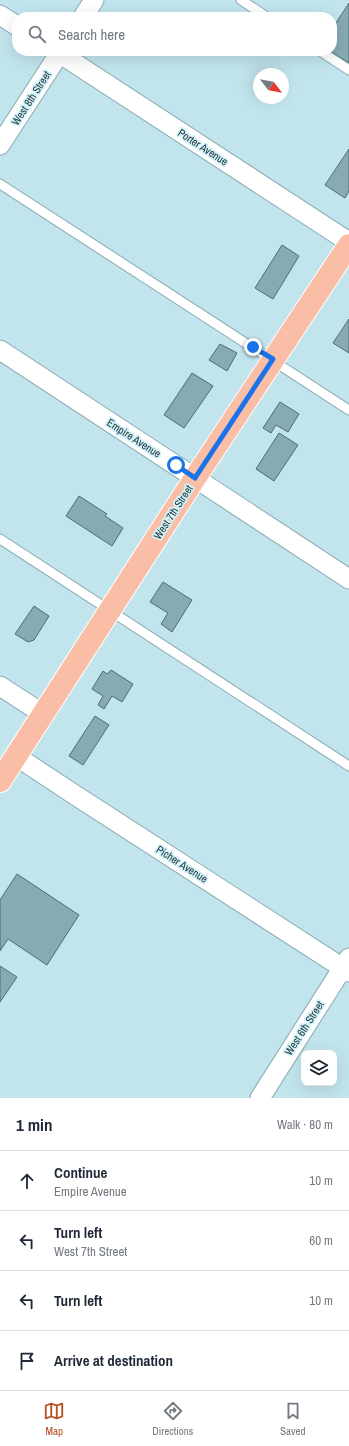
<!DOCTYPE html>
<html lang="en">
<head>
<meta charset="utf-8">
<style>
  body { margin:0; font-family:"Archivo Narrow",sans-serif; background:#f2f2f3; color:#1f2937 }
  .controls { position:absolute; right:12px; bottom:12px; display:grid; overflow:hidden; border-radius:8px; box-shadow:0 4px 16px #0002 }
  .controls button { width:36px; height:36px; display:grid; place-items:center; padding:0; border:0; border-bottom:1px solid #e0e1e3; background:#fff; color:#1f2937; font:20px sans-serif }
  .compass { position:absolute; left:253px; top:68px; width:36px; height:36px; border-radius:50%; background:#fff; box-shadow:0 4px 16px #0002; rotate:121deg }
  .stop { position:absolute; width:12px; height:12px; margin:-9px; border:3px solid #1a73e8; border-radius:50%; background:#fff }
  .stop.end { background:#1a73e8; border-color:#fff; box-shadow:0 1px 4px #0008 }
  .list { margin:0; padding:0; list-style:none }
  h2 { display:flex; justify-content:space-between; align-items:center; height:52px; margin:0; padding:0 16px; font-size:17px }
  h2 small { font-size:13px; font-weight:400; color:#747a83 }
  .list li { display:grid; grid-template-columns:26px 1fr auto; gap:12px; align-items:center; box-sizing:border-box; height:60px; padding:0 16px; border-top:1px solid #e0e1e3 }
  .list b { display:block; font-size:15px; white-space:nowrap }
  .list p { margin:0; font-size:13px; white-space:nowrap; color:#747a83 }
  .list em { font-size:13px; font-style:normal; color:#747a83 }
  .icon { flex:none; width:22px; height:22px; fill:none; stroke:currentColor; stroke-width:2; stroke-linecap:round; stroke-linejoin:round }
  .map { position:relative; flex:none; width:349px; height:1098px; overflow:hidden }
  .search { position:absolute; background:#fff; box-shadow:0 4px 16px #0002; left:12px; right:12px; top:12px; height:44px; display:flex; align-items:center; gap:10px; box-sizing:border-box; padding:0 14px; border-radius:16px; color:#747a83; font-size:15px }
  .sheet { height:292px; background:#fff }
  nav { display:flex; justify-content:space-around; align-items:center; box-sizing:border-box; height:56px; border-top:1px solid #e0e1e3; background:#fff; font-size:11px; color:#747a83 }
  nav a { display:grid; justify-items:center; gap:2px }
  nav .on { color:#b54f22 }
  .map>svg:first-child { display:block }
</style>
</head>
<body>
<div class="map">
<svg width="349" height="1098" viewBox="0 0 349 1098">
  <rect width="100%" height="100%" fill="#c2e5ed"/>
  <g fill="#88aab1" stroke="#4e6d74">
    <path d="M349 3V63L330 51H332V29Z"/>
    <path d="M349 149V191L345 198 325 185Z"/>
    <path d="M282 245 299 256 273 299 255 288Z"/>
    <path d="M349 319V353L333 343Z"/>
    <path d="M220 344 237 353 227 371 209 360Z"/>
    <path d="M192 373 213 386 184 428 164 415Z"/>
    <path d="M280 402 299 414 288 432 276 425 271 433 263 428Z"/>
    <path d="M279 433 298 445 274 481 256 469Z"/>
    <path d="M79 496 107 514 105 516 123 528 112 546 66 516Z"/>
    <path d="M163 582 192 600 172 632 161 624 168 613 150 602Z"/>
    <path d="M34 606 49 616 34 640 28 642 15 634Z"/>
    <path d="M111 670 133 684 122 702 112 696 104 709 98 705 103 696 92 689 103 671 107 674Z"/>
    <path d="M95 716 109 725 83 765 69 756Z"/>
    <path d="M17 874 79 915 47 965 8 939 0 951V900Z"/>
    <path d="M0 966 17 977 0 1002Z"/>
  </g>
  <g fill="none" stroke-linecap="round" stroke-linejoin="round">
    <g stroke="#87a9b0" stroke-width="11">
      <g id="lane">
        <path d="M241 0 267 17"/>
        <path d="M320 51 349 70"/>
        <path d="M0 184 349 410"/>
        <path d="M0 539 349 766"/>
      </g>
    </g>
    <g stroke="#87a9b0" stroke-width="21">
      <g id="street">
        <path d="M0 15 17 26"/>
        <path d="M83 17 94 0"/>
        <path d="M56 51 349 242"/>
        <path d="M0 145 61 51"/>
        <path d="M0 350 349 579"/>
        <path d="M0 686 43 714"/>
        <path d="M16 756 75 795 349 972"/>
        <path d="M260 1098 349 958"/>
      </g>
    </g>
    <g stroke="#fff" stroke-width="24">
      <path id="primary" d="M0 781 195 478 349 245"/>
    </g>
    <use href="#lane" stroke="#fff" stroke-width="9"/>
    <use href="#street" stroke="#fff" stroke-width="19"/>
    <use href="#primary" stroke="#fabea6" stroke-width="22"/>
  </g>
  <g fill="none" stroke-linecap="round" stroke-linejoin="round">
    <path stroke="#1a73e8" stroke-width="5" d="M176 465 195 478 273 359 253 347"/>
  </g>
  <g text-anchor="middle" stroke-width="3.5" stroke-linejoin="round" paint-order="stroke">
    <g font-size="11" fill="#2a383b" stroke="#cff3fa">
      <text transform="translate(31 98) rotate(-57)" y="4">West 8th Street</text>
      <text transform="translate(203 147) rotate(33)" y="4">Porter Avenue</text>
      <text transform="translate(134 438) rotate(33)" y="4">Empire Avenue</text>
      <text transform="translate(173 512) rotate(-57)" y="4">West 7th Street</text>
      <text transform="translate(182 864) rotate(33)" y="4">Picher Avenue</text>
      <text transform="translate(304 1028) rotate(-57)" y="4">West 6th Street</text>
    </g>
  </g>
</svg>
<div class="controls">
<button><svg class="icon" aria-label="layers" viewBox="0 0 24 24"><path d="M12 4l9 5-9 5-9-5zM3 14l9 5 9-5"/></svg></button>
</div>
<svg class="compass" viewBox="-18 -18 36 36"><path d="M0-13l5 13h-10z" fill="#e53935"/><path d="M0 13l5-13h-10z" fill="#747a83"/></svg>
<div class="stop" style="left:176px;top:465px"></div>
<div class="stop end" style="left:253px;top:347px"></div>
<div class="search"><svg class="icon" aria-label="search" viewBox="0 0 24 24"><circle cx="10" cy="10" r="6"/><path d="M15 15l6 6"/></svg>Search here</div>
</div>
<section class="sheet">
<h2>1 min<small>Walk · 80 m</small></h2>
<ul class="list">
<li><svg class="icon" aria-label="ahead" viewBox="0 0 24 24"><path d="M12 20V5M6 11l6-6 6 6"/></svg><div><b>Continue</b><p>Empire Avenue</p></div><em>10 m</em></li>
<li><svg class="icon" aria-label="left" viewBox="0 0 24 24"><path d="M17 20v-9H6M10 6l-5 5 5 5"/></svg><div><b>Turn left</b><p>West 7th Street</p></div><em>60 m</em></li>
<li><svg class="icon" aria-label="left" viewBox="0 0 24 24"><path d="M17 20v-9H6M10 6l-5 5 5 5"/></svg><div><b>Turn left</b></div><em>10 m</em></li>
<li><svg class="icon" aria-label="arrive" viewBox="0 0 24 24"><path d="M6 21V4h12l-3 4 3 4H6"/></svg><div><b>Arrive at destination</b></div></li>
</ul>
</section>
<nav>
<a class="on"><svg class="icon" aria-label="map" viewBox="0 0 24 24"><path d="M3 6l6-2 6 2 6-2v14l-6 2-6-2-6 2zM9 4v14M15 6v14"/></svg>Map</a>
<a><svg class="icon" aria-label="directions" viewBox="0 0 24 24"><path d="M12 3l9 9-9 9-9-9zM9 14v-3h6M13 9l2 2-2 2"/></svg>Directions</a>
<a><svg class="icon" aria-label="saved" viewBox="0 0 24 24"><path d="M7 4h10v16l-5-4-5 4z"/></svg>Saved</a>
</nav>
</body>
</html>
